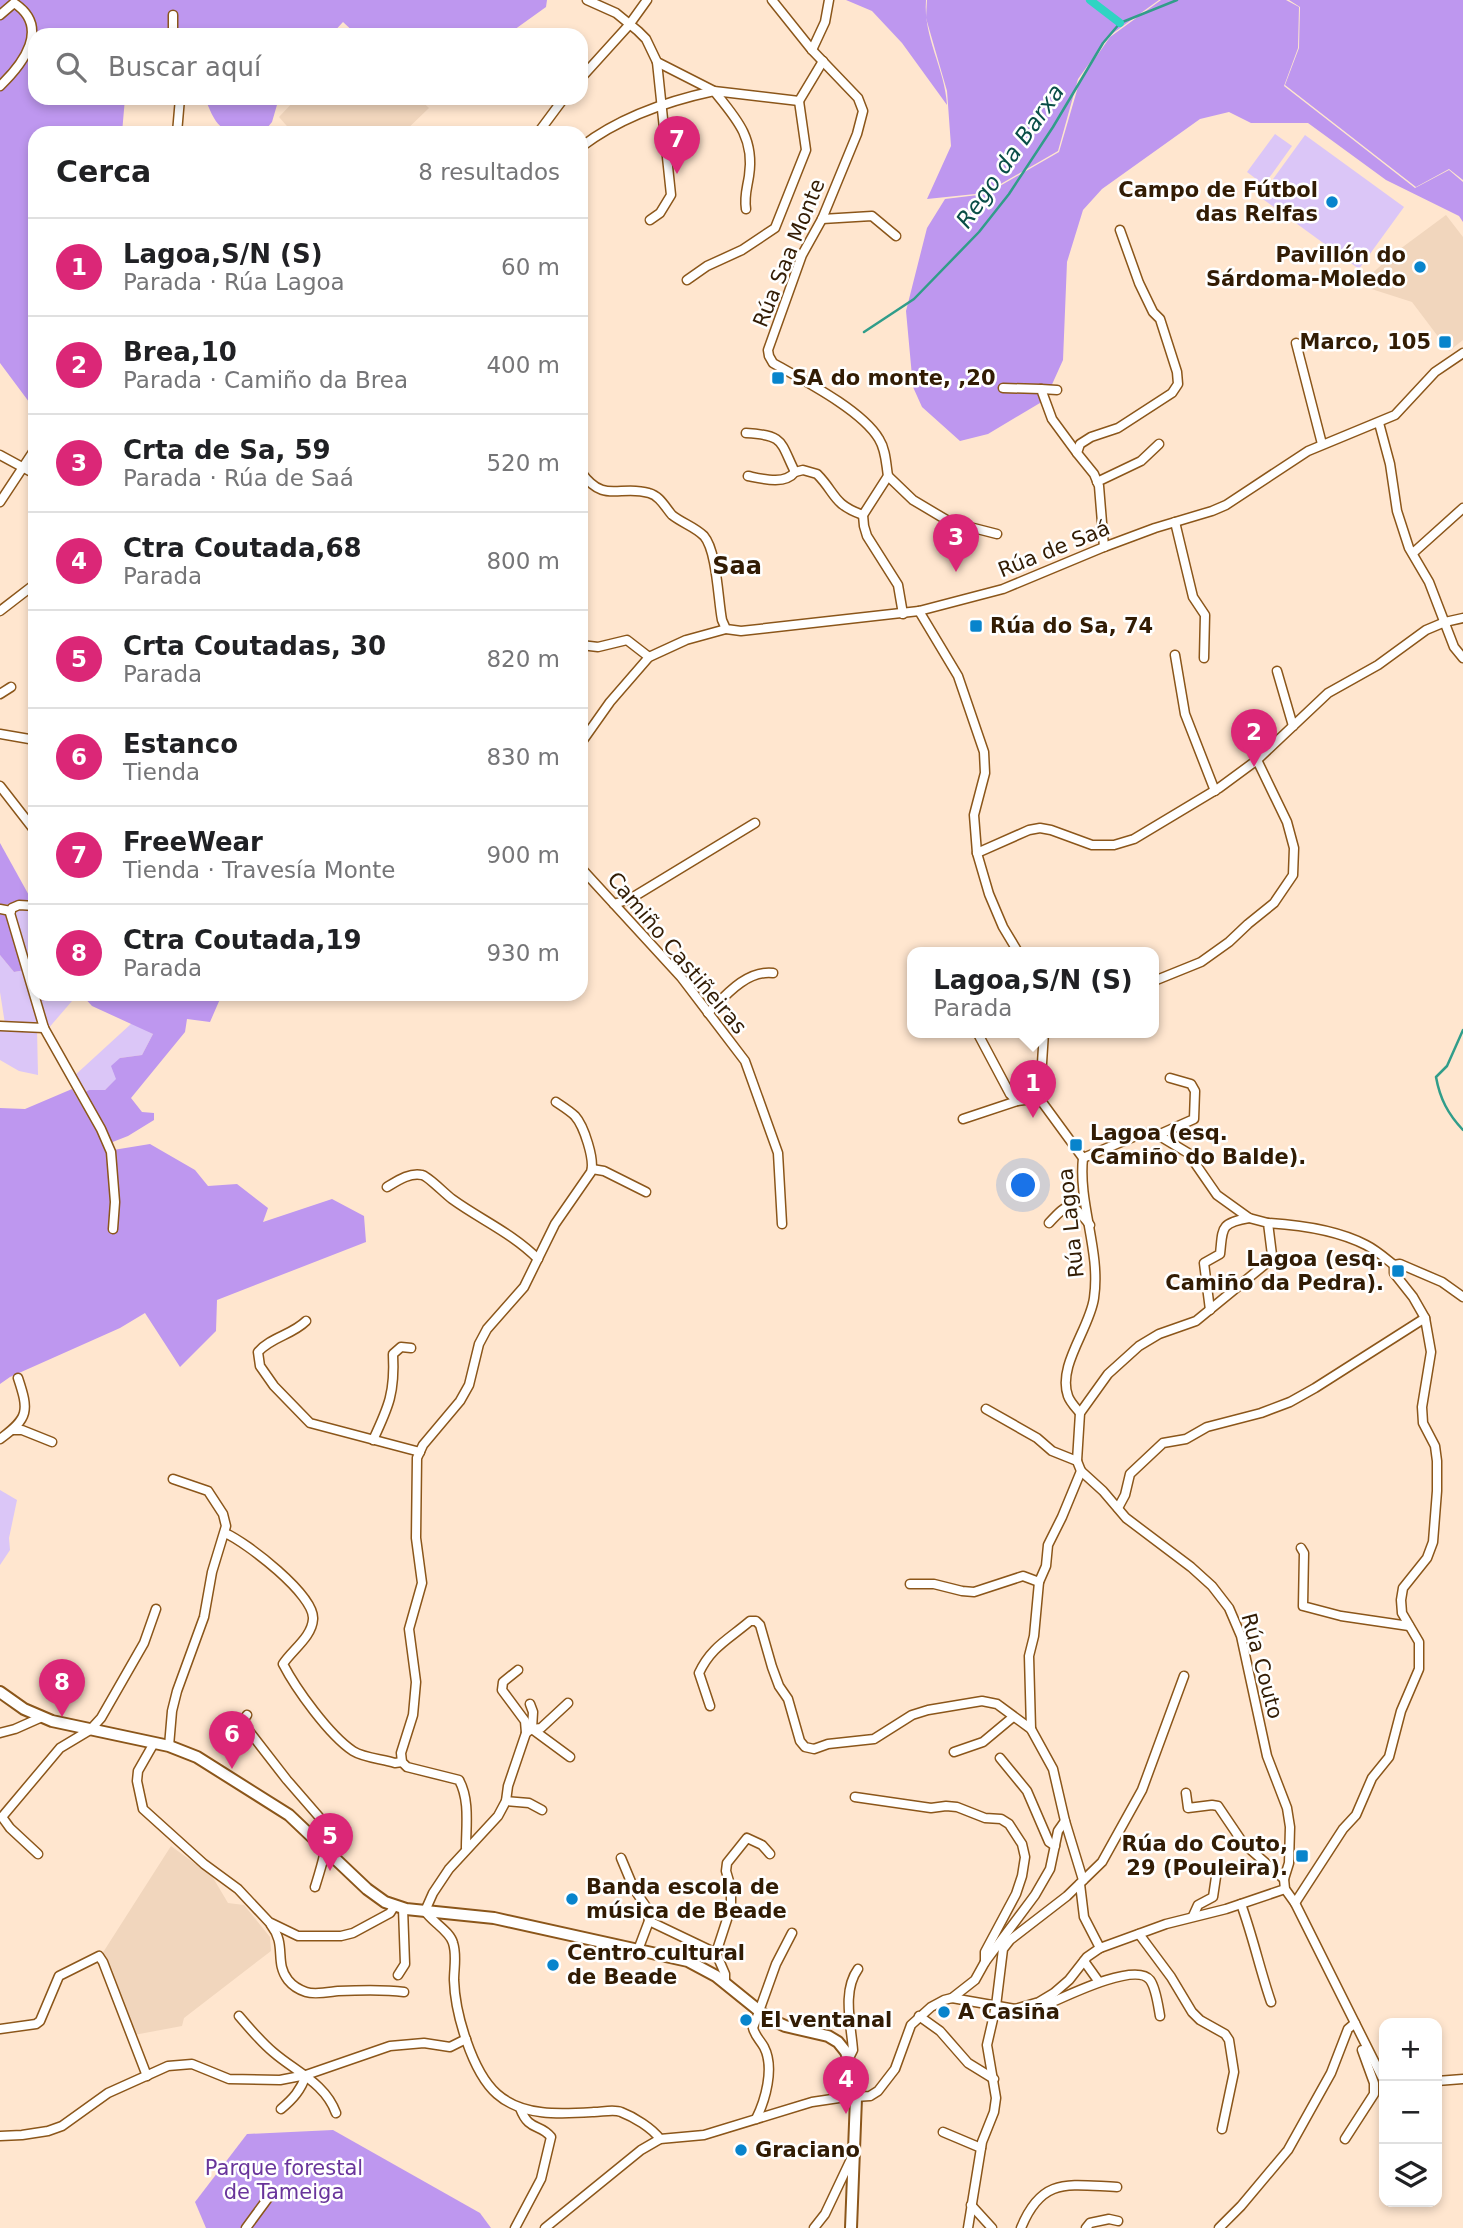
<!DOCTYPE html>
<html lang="es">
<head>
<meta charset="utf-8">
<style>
  body { margin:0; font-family:"DejaVu Sans",sans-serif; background:#f6f6f6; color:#202124 }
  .controls { position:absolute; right:21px; bottom:21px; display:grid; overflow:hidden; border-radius:14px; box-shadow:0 4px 10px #0003 }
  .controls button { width:63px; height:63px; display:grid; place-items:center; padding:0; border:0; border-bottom:2px solid #e0e0e0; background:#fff; color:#202124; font:35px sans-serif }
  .you { position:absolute; left:1024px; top:1186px; width:24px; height:24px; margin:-18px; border:5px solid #fff; border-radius:50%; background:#1a73e8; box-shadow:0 0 0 10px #1a73e833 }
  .badge { display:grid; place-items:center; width:46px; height:46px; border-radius:50%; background:#db2777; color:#fff; font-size:23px; font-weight:700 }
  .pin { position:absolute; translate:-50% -58px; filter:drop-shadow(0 2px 4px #0008) }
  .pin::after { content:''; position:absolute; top:37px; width:24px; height:21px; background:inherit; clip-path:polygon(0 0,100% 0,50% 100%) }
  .popup { position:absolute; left:907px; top:947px; width:252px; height:91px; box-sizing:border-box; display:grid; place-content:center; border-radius:14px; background:#fff; filter:drop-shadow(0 2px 5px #0005); font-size:23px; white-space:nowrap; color:#757577 }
  .popup b { font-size:26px; color:#202124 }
  .popup::after { content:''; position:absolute; left:50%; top:100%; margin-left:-14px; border:14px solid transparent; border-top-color:#fff }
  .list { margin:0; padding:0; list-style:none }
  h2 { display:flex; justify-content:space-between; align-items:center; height:91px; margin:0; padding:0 28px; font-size:30px }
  h2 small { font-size:23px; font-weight:400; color:#757577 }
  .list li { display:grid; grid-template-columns:46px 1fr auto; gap:21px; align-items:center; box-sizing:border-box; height:98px; padding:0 28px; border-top:2px solid #e0e0e0 }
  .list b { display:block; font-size:26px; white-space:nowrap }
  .list p { margin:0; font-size:23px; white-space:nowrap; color:#757577 }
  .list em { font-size:23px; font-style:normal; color:#757577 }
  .icon { flex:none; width:38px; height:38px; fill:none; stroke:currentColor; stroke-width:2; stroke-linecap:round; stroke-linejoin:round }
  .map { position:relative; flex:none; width:1463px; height:2228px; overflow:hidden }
  .search { position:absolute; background:#fff; box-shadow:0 4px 10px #0003; left:28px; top:28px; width:560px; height:77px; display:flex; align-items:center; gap:18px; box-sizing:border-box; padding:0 24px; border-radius:21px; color:#757577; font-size:26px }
  .panel { position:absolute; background:#fff; box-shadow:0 4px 10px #0003; left:28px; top:126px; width:560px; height:875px; border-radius:21px }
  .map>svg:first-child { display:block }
</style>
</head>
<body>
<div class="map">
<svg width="1463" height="2228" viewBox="0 0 1463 2228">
  <rect width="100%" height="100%" fill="#ffe6cf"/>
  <g fill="#f1d6bd">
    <path d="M297 98H418L429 108 403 133H387L378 129 368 133H318L314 130 310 133H293L279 117Z"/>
    <path d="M1446 215 1463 237V340L1449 351 1412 302 1359 285 1396 252Z"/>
    <path d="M171 1846 212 1876 228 1903 244 1905 270 1937 271 1951 184 2018 182 2026 134 2035 102 1954Z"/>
  </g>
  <g fill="#dbc6f7">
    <path d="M1275 134 1292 146 1264 185 1247 172Z"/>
    <path d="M1305 135 1404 207 1359 269 1260 197Z"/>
    <path d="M18 908H35V991L12 912Z"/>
    <path d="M0 955 14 972 25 970 39 1019 33 1025 5 1024 0 992Z"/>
    <path d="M36 994H78L47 1030Z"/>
    <path d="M132 1023 153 1034 142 1055 120 1058 117 1079 105 1090H90L82 1094 73 1077Z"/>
    <path d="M0 1028 37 1029 38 1075 19 1071 0 1060Z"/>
    <path d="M0 1490 17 1500 9 1538 10 1550 0 1565Z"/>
  </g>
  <g fill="#be97ef">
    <path d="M0 0H547L546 7 507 35H357L343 22 331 35H35V98H125L122 133H35V410L0 363Z"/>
    <path d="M846 0H926C923 37 945 69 947 105L902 43 872 11Z"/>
    <path d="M927 0H1159L1109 36 1078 79 1058 151 985 193 927 199 951 146 947 91 926 18Z"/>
    <path d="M1161 0H1286L1299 7 1298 48 1284 86 1415 188 1449 170 1463 182V222L1459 216 1386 180 1308 123H1251L1229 112 1200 119 1102 189 1083 210 1067 262 1063 360 1045 400 988 434 960 441 922 407 913 387 906 311 927 228 945 199 986 194 1059 152 1080 80 1110 37Z"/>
    <path d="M1289 0H1463V180L1449 169 1416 187 1285 85 1299 48 1300 7Z"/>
    <path d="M205 98H279L272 122 263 133C225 133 219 135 205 98Z"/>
    <path d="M0 843 31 899 29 901 12 905 0 904Z"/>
    <path d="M0 910 8 913 25 970 14 972 0 955Z"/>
    <path d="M81 994H99L101 998 103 994 125 1000 143 994H207L220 999 210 1022 187 1019 185 1032 131 1098 142 1112 154 1113V1120L128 1136 110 1143 82 1094 89 1090H105L116 1079 111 1066 120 1058 142 1055 153 1034 92 1006Z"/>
    <path d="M72 1089 97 1131 107 1151 150 1144 195 1170 208 1186 237 1184 268 1208 263 1222 332 1199 364 1216 366 1242 217 1300 216 1331 180 1367 145 1313 120 1328 10 1377 0 1384V1108L25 1109Z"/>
    <path d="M333 2130 480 2213 491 2228H206L195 2202 247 2134Z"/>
  </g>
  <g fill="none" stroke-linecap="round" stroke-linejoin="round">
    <g stroke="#319d8a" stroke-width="2.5">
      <path d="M864 332 914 299 979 232 1009 194 1053 127 1103 43 1120 23 1177 0"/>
      <path d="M1463 1030 1447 1066 1436 1077C1440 1099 1448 1114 1463 1130"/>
    </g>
    <path stroke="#30d4c3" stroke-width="8" d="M1090 0 1120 23"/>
    <g stroke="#8b561a" stroke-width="11">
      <g id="minor">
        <path d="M587 0 616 13 638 31 646 39 657 62 714 91 799 101 823 61"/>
        <path d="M772 0 812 50 858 98 863 111 857 134 822 219 802 255 768 350 769 356 773 363C803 380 862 410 879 439 886 450 886 464 888 476L863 515 864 526 867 536 898 585 903 614"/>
        <path d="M0 15 14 3C51 27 23 64 0 86"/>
        <path d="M173 15V35"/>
        <path d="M812 50 825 22 829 0"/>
        <path d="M581 78 629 25 647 0"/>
        <path d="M177 133 180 98"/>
        <path d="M538 133 564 98"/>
        <path d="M581 147C620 117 667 101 714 91 736 118 755 138 749 176 747 189 744 196 746 209"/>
        <path d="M822 219 872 216 896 236"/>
        <path d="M650 220 660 213 671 195 657 62"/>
        <path d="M687 280 707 266 742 250 775 228 806 150 799 101"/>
        <path d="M1296 343 1322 444"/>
        <path d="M1003 388 1041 389 1052 419 1077 453"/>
        <path d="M1041 389 1057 390"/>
        <path d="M1379 423 1390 464 1397 511 1409 548 1429 582 1454 647 1463 658"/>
        <path d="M746 433C785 435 780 442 795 472L803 470 817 474C836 493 832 504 863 515"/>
        <path d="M0 455 35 474"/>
        <path d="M581 472C605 505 619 484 649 493 660 496 665 507 672 515 682 523 695 527 704 536 717 551 718 600 722 620L726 629 741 631 919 611 1003 589 1104 547 1155 528 1212 511 1226 505 1308 451 1395 415 1435 372 1463 353"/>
        <path d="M748 476C763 479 785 485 795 472"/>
        <path d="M888 476 913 500 950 522 997 534"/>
        <path d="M1097 482 1141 461 1159 444"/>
        <path d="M0 502 35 449"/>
        <path d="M1175 522 1193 597 1205 615 1204 658"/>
        <path d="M1104 547 1099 486 1094 474 1077 453 1080 444 1091 437 1118 428 1172 393 1178 384 1177 372 1160 319 1153 312 1139 283 1120 230"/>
        <path d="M1413 553 1463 508"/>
        <path d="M0 611 35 584"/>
        <path d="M919 611 958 676 984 752 985 773 974 815 977 853 989 894 1003 927 1018 952"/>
        <path d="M581 645 598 647 627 640 649 657"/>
        <path d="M1175 655 1185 714 1215 791"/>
        <path d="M1277 671 1293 726"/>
        <path d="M0 694 11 687"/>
        <path d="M0 734 35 740"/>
        <path d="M581 743 610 702 649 657 686 640 726 629"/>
        <path d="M0 786 35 831"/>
        <path d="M977 853 1029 830 1040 828 1051 830 1092 845H1114L1134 839 1219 788 1257 760 1328 693 1378 665 1426 630 1445 622 1463 618"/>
        <path d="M581 868 681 977 745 1061 778 1153 782 1224"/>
        <path d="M614 904 630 899 755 823"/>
        <path d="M35 906 19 905 12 908 10 913 44 1028 101 1129 111 1152 115 1202 113 1229"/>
        <path d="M0 909 11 911"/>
        <path d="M1154 981 1201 962 1229 942 1248 924 1274 903 1293 875 1294 848 1287 822 1257 760"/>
        <path d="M708 1013C725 996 746 970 773 973"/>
        <path d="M0 1026 44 1028"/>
        <path d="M977 1032 1010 1094 1017 1101"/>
        <path d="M1044 1032 1040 1094 1042 1102 1083 1158C1078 1204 1101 1251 1094 1298 1090 1328 1057 1366 1068 1396 1070 1402 1076 1408 1080 1413"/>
        <path d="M963 1119 1017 1101 1041 1098"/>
        <path d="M1158 1135 1194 1119 1195 1091 1191 1084 1170 1078"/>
        <path d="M592 1169 604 1171 646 1192"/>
        <path d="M387 1187C397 1181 410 1172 422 1175 428 1176 445 1194 452 1199 481 1220 512 1233 538 1259"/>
        <path d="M1049 1223C1070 1200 1071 1202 1090 1225"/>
        <path d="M1268 1223C1301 1225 1337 1230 1366 1245 1376 1250 1385 1258 1394 1265"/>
        <path d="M1210 1310 1204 1263 1220 1254C1223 1229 1219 1223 1249 1218"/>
        <path d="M306 1321C292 1335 271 1337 258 1352L260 1366 274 1386 310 1423 420 1452"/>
        <path d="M986 1409 1037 1438 1052 1451 1077 1461"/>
        <path d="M13 1430H22L52 1442"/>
        <path d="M0 1439C29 1418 29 1411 18 1378"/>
        <path d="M373 1440C389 1406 395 1392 393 1354L401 1347 411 1348"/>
        <path d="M1081 1471 1103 1491 1126 1518 1191 1567 1212 1586 1229 1608 1241 1636 1267 1756 1287 1808 1290 1827 1289 1863 1284 1879 1285 1889 1295 1903 1343 1829 1356 1815 1372 1778 1389 1757 1401 1711 1419 1669V1642L1402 1613 1401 1600 1403 1588 1427 1558 1433 1542 1437 1491V1461L1435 1446 1423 1423 1422 1407 1431 1352 1425 1318 1413 1297 1394 1273V1265L1400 1264 1442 1282 1463 1297"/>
        <path d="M1118 1508 1125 1495 1130 1474 1163 1443 1186 1439 1207 1427 1261 1413 1290 1402 1315 1388 1425 1318"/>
        <path d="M225 1533C246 1542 315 1595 313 1619 312 1637 292 1650 283 1664 296 1689 329 1735 353 1751 364 1758 383 1759 395 1763L402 1762"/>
        <path d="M1301 1548 1304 1553 1303 1606 1341 1616 1409 1626"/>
        <path d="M910 1584H934L962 1591 974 1592 1023 1576 1039 1582"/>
        <path d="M518 1670 503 1682 502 1690 525 1721 526 1733"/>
        <path d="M568 1703 541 1728 532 1729 526 1733 508 1786 506 1801 498 1816 449 1869 433 1893 425 1911C432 1922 450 1931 453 1943 457 1955 454 1968 454 1980 455 2013 472 2072 497 2094 523 2117 562 2114 594 2112 602 2112 614 2109 621 2112 634 2117 652 2128 660 2139"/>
        <path d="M530 1704 533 1712 532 1729 570 1757"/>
        <path d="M710 1706 699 1673C711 1647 729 1639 750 1621H756L760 1625 772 1667 779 1686 788 1699 800 1741 805 1747 814 1749 828 1744 874 1739 912 1715 928 1710 982 1701 997 1704 1031 1729 1053 1769 1065 1821 1083 1880"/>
        <path d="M247 1715 242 1722 287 1780 327 1826C330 1841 320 1871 315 1887"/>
        <path d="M1031 1729 1029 1656 1034 1636 1039 1582 1046 1566 1048 1545 1062 1517 1081 1471 1077 1461 1080 1413 1108 1374 1139 1346 1159 1334 1196 1321 1268 1262 1272 1255 1268 1223 1249 1218 1217 1195 1188 1153 1158 1135 1143 1133 1083 1158"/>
        <path d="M0 1733 15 1729 42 1717"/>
        <path d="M154 1743 138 1771 137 1781 143 1809 204 1864 238 1889 269 1922 298 1936H341L353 1933 390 1913 395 1905"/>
        <path d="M169 1746 172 1711 177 1691 204 1617 212 1572 226 1526 223 1514 208 1491 173 1479"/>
        <path d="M954 1752 983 1742 1013 1717"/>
        <path d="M1000 1758 1027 1791 1049 1842 1055 1846"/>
        <path d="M1186 1793 1188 1808 1212 1805 1218 1806 1243 1843 1284 1879"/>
        <path d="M855 1797 931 1808 946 1806 957 1807 985 1818 1001 1819 1009 1824 1022 1844 1025 1857 1022 1876 1016 1894 985 1952V1962"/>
        <path d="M506 1801 529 1803 542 1810"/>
        <path d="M466 1848C466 1826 470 1800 459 1780L407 1767 402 1762 401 1753 413 1715 416 1682 409 1629 422 1583 416 1538 417 1458 423 1445 460 1401 469 1385 479 1344 487 1329 524 1287 555 1224 591 1172C595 1160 584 1126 575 1116 570 1111 562 1106 556 1102"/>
        <path d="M38 1854 10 1828 2 1817 60 1748 90 1730 101 1718 144 1643 156 1609"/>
        <path d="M621 1858 634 1889 647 1908 649 1921 716 1953"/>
        <path d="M1080 1884 1084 1917 1100 1948"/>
        <path d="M1295 1903 1384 2081"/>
        <path d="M1241 1904C1253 1937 1260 1970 1271 2002"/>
        <path d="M1193 1916 1198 1905 1213 1897 1217 1870"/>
        <path d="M271 1925C287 1945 274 1962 288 1980 292 1985 300 1990 306 1992 315 1995 329 1992 338 1991 360 1990 383 1989 404 1992"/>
        <path d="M1139 1934 1171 1977 1192 2012 1200 2020 1225 2034 1229 2040 1234 2072 1222 2129"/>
        <path d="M638 1950 649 1921"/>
        <path d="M1084 1961 1099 1982"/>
        <path d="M398 1975 405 1964 403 1908"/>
        <path d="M725 1983V1974L716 1953 731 1907V1888L726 1871 727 1863 747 1838 762 1845 770 1854"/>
        <path d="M952 1998 975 1980 985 1962 1035 1895 1050 1869 1058 1831 1065 1821"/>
        <path d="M1015 2009 1028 2013C1049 2005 1134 1959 1150 1980 1156 1988 1158 2005 1160 2016"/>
        <path d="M239 2016C250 2029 261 2042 273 2052 296 2072 325 2083 336 2113"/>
        <path d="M919 2016 940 2031 968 2063 994 2079"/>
        <path d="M0 2029 36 2024 40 2021 59 1976 99 1956 103 1962 147 2076"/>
        <path d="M849 2058 853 2050C851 2024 842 1991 858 1969"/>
        <path d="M1437 2081 1463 2079"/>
        <path d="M281 2109C293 2099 301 2090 306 2075"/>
        <path d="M756 2119C765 2101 775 2068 764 2047 760 2040 755 2036 753 2028L776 1964 792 1933"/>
        <path d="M943 2132 981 2148"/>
        <path d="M0 2136 22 2135 48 2131 62 2126 108 2093 168 2066 192 2064 229 2079 280 2080 306 2075 390 2046 424 2043 450 2047 466 2039"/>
        <path d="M1345 2139 1374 2094V2083L1362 2050"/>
        <path d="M971 2205 992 2228"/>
        <path d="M246 2228 271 2194"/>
        <path d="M515 2228 541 2179 551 2137C540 2123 529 2132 520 2108"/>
        <path d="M545 2228 641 2150 660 2139 704 2135 812 2102 839 2098 870 2096 878 2091 895 2069 911 2025 931 2007 944 2000 952 1998 1015 2009 1039 2002 1054 1993 1069 1980 1087 1957 1100 1948 1166 1924 1226 1909 1285 1889"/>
        <path d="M814 2228 825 2214 852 2157"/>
        <path d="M968 2228 982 2142 994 2112 996 2098 987 2045 996 2006 1003 1949 1010 1940 1067 1896 1102 1862 1142 1790 1184 1676"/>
        <path d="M1021 2228C1042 2176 1069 2185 1117 2187"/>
        <path d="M1086 2228 1090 2223 1109 2219 1118 2221"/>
        <path d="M1219 2228 1241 2206 1288 2150 1331 2073 1348 2029 1355 2023"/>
      </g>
    </g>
    <g stroke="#8b561a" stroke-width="14">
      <path id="tertiary" d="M0 1692 24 1709 52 1721 169 1746 197 1757 289 1815 367 1889 385 1902 406 1909 494 1918 688 1961 716 1976 768 2018 785 2026 828 2036 838 2042 846 2052 853 2074 856 2098 851 2228"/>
    </g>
    <use href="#minor" stroke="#fff" stroke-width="8"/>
    <use href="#tertiary" stroke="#fff" stroke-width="10"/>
  </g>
  <g fill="#0884cc" stroke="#fff" stroke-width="2.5">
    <circle cx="1332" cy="202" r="7"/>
    <circle cx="1420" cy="267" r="7"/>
    <rect x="1438" y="335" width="14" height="14" rx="3.5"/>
    <rect x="771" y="371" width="14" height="14" rx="3.5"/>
    <rect x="969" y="619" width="14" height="14" rx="3.5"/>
    <rect x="1069" y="1138" width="14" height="14" rx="3.5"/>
    <rect x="1391" y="1264" width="14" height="14" rx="3.5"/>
    <rect x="1295" y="1849" width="14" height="14" rx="3.5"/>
    <circle cx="572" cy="1899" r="7"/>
    <circle cx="553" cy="1965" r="7"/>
    <circle cx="944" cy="2012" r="7"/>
    <circle cx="746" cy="2020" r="7"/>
    <circle cx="741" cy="2150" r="7"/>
  </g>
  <g text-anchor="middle" stroke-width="5" stroke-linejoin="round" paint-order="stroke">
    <g font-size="21" font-weight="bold" fill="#321c04" stroke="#fff" text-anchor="start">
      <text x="1318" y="197" text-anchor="end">Campo de Fútbol<tspan x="1318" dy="24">das Relfas</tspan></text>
      <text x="1406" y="262" text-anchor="end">Pavillón do<tspan x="1406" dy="24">Sárdoma-Moledo</tspan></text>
      <text x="1431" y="349" text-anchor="end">Marco, 105</text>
      <text x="792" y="385">SA do monte, ,20</text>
      <text x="990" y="633">Rúa do Sa, 74</text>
      <text x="1090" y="1140">Lagoa (esq.<tspan x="1090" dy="24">Camiño do Balde).</tspan></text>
      <text x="1384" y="1266" text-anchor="end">Lagoa (esq.<tspan x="1384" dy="24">Camiño da Pedra).</tspan></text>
      <text x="1288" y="1851" text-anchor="end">Rúa do Couto,<tspan x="1288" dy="24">29 (Pouleira).</tspan></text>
      <text x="586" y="1894">Banda escola de<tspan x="586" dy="24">música de Beade</tspan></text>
      <text x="567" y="1960">Centro cultural<tspan x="567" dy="24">de Beade</tspan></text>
      <text x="958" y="2019">A Casiña</text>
      <text x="760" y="2027">El ventanal</text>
      <text x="755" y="2157">Graciano</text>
    </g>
    <g font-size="21" fill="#321c04" stroke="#fff">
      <text transform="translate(789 253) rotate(-68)" y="7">Rúa Saa Monte</text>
      <text transform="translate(1054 549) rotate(-22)" y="7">Rúa de Saá</text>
      <text transform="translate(677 953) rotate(50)" y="7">Camiño Castiñeiras</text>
      <text transform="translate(1071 1223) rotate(-96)" y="7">Rúa Lagoa</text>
      <text transform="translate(1262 1666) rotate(75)" y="7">Rúa Couto</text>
    </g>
    <g font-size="21" fill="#69359b" stroke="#fff">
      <text x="284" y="2175">Parque forestal<tspan x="284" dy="24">de Tameiga</tspan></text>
    </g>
    <g font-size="23" font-style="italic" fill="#094e47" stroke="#fff">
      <text transform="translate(1010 156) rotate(-55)" y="8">Rego da Barxa</text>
    </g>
    <g font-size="24" font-weight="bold" fill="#321c04" stroke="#fff">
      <text x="737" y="574">Saa</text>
    </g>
  </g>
</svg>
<div class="controls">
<button>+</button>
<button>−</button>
<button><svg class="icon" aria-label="layers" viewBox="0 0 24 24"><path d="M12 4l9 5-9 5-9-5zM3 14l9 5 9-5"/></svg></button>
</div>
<div class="you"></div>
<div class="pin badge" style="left:1033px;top:1118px">1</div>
<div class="popup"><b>Lagoa,S/N (S)</b>Parada</div>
<div class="pin badge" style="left:1254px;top:767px">2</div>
<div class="pin badge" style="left:956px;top:572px">3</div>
<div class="pin badge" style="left:846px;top:2114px">4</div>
<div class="pin badge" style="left:330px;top:1871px">5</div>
<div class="pin badge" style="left:232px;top:1769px">6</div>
<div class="pin badge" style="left:677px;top:174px">7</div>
<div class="pin badge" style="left:62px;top:1717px">8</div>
<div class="search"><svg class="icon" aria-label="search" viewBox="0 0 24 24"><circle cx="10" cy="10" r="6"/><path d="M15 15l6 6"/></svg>Buscar aquí</div>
<section class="panel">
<h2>Cerca<small>8 resultados</small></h2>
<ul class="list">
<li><span class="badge">1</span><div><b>Lagoa,S/N (S)</b><p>Parada · Rúa Lagoa</p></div><em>60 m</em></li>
<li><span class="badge">2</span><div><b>Brea,10</b><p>Parada · Camiño da Brea</p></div><em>400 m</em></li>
<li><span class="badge">3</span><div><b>Crta de Sa, 59</b><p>Parada · Rúa de Saá</p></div><em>520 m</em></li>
<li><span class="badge">4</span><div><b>Ctra Coutada,68</b><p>Parada</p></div><em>800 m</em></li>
<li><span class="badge">5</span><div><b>Crta Coutadas, 30</b><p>Parada</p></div><em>820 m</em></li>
<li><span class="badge">6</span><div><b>Estanco</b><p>Tienda</p></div><em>830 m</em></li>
<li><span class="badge">7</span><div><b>FreeWear</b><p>Tienda · Travesía Monte</p></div><em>900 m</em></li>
<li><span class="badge">8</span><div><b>Ctra Coutada,19</b><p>Parada</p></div><em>930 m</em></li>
</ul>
</section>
</div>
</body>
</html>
